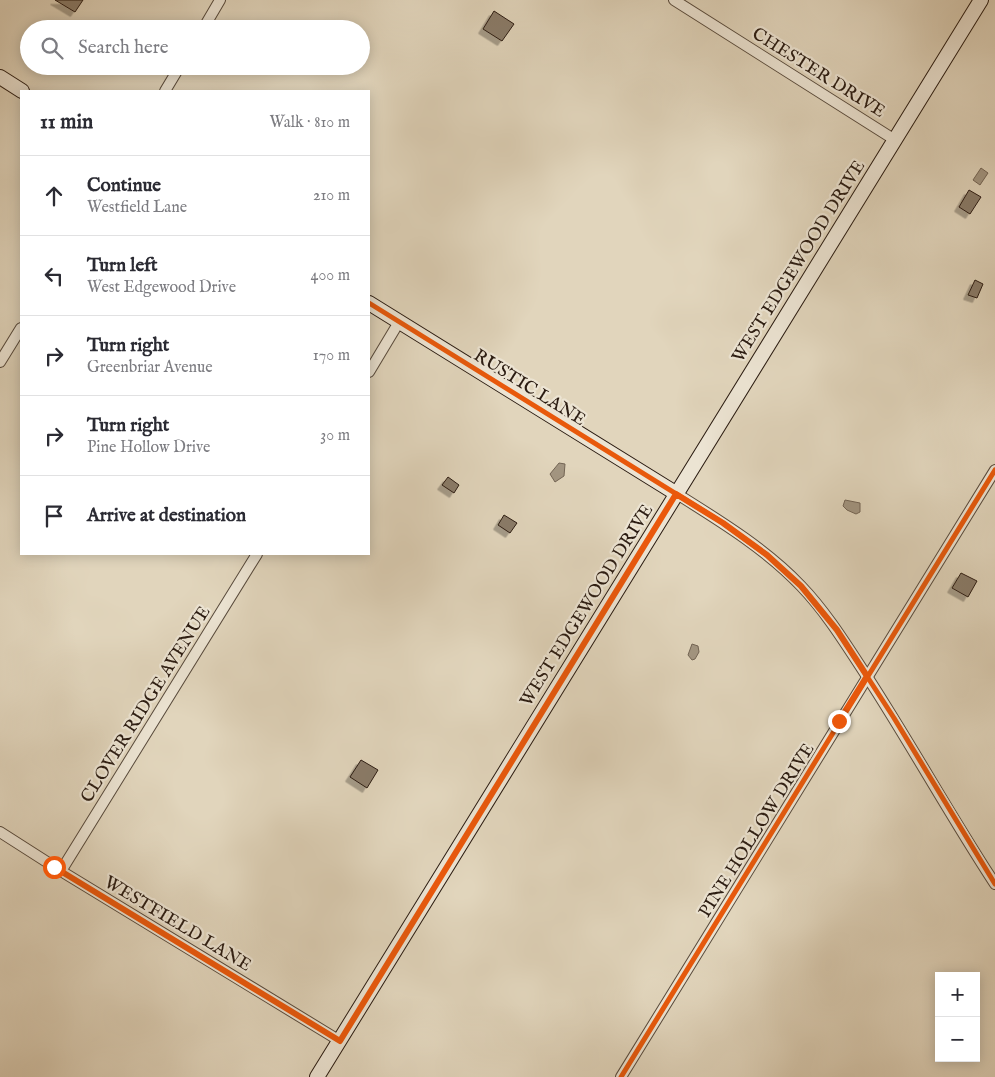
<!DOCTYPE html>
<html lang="en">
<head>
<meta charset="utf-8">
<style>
  body { margin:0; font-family:"IM FELL English",serif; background:#f2f2f3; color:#2b2b33 }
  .controls { position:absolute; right:15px; bottom:15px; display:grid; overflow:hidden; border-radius:0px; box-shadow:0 2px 12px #0003 }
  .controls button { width:45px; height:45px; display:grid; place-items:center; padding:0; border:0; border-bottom:1px solid #e1e1e2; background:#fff; color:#2b2b33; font:25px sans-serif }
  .stop { position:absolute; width:15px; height:15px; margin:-11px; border:4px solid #ea580c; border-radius:50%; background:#fff }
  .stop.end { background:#ea580c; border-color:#fff; box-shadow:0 1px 5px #0008 }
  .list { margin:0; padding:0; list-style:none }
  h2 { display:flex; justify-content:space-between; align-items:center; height:65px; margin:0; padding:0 20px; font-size:21px }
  h2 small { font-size:16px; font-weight:400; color:#7c7c81 }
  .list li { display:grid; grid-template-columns:32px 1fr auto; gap:15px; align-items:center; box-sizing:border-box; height:80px; padding:0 20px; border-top:1px solid #e1e1e2 }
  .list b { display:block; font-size:19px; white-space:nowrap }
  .list p { margin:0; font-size:16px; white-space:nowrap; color:#7c7c81 }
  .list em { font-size:16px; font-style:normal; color:#7c7c81 }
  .icon { flex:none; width:28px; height:28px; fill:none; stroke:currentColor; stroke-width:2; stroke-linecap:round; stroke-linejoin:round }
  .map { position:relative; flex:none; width:995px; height:1077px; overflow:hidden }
  .search { position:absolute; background:#fff; box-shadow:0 2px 12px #0003; left:20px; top:20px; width:350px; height:55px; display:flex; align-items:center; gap:12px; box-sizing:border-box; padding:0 18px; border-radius:28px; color:#7c7c81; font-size:19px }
  .panel { position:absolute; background:#fff; box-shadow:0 2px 12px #0003; left:20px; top:90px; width:350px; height:465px; border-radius:0px }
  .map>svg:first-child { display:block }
</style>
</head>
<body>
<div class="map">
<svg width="995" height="1077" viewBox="0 0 995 1077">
  <defs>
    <filter id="shadow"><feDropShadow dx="-4.5" dy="4.5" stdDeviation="0" flood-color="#0004"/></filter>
  </defs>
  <rect width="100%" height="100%" fill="#e1d5bc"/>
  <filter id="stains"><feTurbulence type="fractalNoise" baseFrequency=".004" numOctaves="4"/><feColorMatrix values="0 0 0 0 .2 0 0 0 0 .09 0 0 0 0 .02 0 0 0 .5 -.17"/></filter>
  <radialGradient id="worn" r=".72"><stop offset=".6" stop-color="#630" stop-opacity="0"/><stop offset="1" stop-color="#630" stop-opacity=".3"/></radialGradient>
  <g fill="#a39682" stroke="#736555">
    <path d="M981 168 988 173 980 185 973 180Z"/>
    <path d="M559 463 565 464 564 476 555 482 550 474Z"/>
    <path d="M845 500 860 503V512L856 514 847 510 843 506Z"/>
    <path d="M692 644 698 646 699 652 695 659 692 660 688 655Z"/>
  </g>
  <g fill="#8a7c6a" stroke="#2b1c12" filter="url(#shadow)">
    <path d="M55 0H83L75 12Z"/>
    <path d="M494 11 514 24 502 41 483 29Z"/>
    <path d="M969 190 981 197 970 214 959 207Z"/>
    <path d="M975 280 983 284 977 298 968 295Z"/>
    <path d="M448 477 459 485 454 493 442 485Z"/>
    <path d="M504 515 517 523 510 533 498 525Z"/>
    <path d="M961 573 977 581 968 597 952 588Z"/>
    <path d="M361 760 378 770 367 788 350 777Z"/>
  </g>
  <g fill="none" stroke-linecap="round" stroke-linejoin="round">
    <g stroke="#584a3c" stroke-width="12">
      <g id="street">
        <path d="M674 0 895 140"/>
        <path d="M203 29 220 0"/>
        <path d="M165 91 180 66"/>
        <path d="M0 362 21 328"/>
        <path d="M369 372 399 322"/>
        <path d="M677 494C720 521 766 549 801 586 827 613 847 646 868 678 912 746 951 817 995 884"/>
        <path d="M0 832 61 871 340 1041"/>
        <path d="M61 871 257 554"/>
        <path d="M621 1077 995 470"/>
      </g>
    </g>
    <g stroke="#2b1c12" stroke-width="16">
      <g id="secondary">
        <path d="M0 77 22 91"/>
        <path d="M369 303 677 494"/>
        <path d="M317 1077 981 0"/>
      </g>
    </g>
    <use href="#street" stroke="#ece4d3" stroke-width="10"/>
    <use href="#secondary" stroke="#ece4d3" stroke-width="14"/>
    <g stroke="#ece4d3" stroke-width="8">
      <g id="cycleway">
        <path d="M369 303 723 523 767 555 801 586 837 630 894 718 995 884"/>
        <path d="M621 1077 995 470"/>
      </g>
    </g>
    <use href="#cycleway" stroke="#e8590c" stroke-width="5"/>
  </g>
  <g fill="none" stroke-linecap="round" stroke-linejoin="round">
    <path stroke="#ea580c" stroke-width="6" d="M54 867 340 1041 676 494 723 523 767 555 801 586 837 630 867 676 839 721"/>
  </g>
  <g text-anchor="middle" stroke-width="4.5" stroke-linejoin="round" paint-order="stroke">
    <g font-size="18" fill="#2b1c12" stroke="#ece4d3">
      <text transform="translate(819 72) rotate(32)" y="6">CHESTER DRIVE</text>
      <text transform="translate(798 261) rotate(-58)" y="6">WEST EDGEWOOD DRIVE</text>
      <text transform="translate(530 387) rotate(32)" y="6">RUSTIC LANE</text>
      <text transform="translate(586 605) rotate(-58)" y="6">WEST EDGEWOOD DRIVE</text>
      <text transform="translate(145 704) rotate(-58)" y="6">CLOVER RIDGE AVENUE</text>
      <text transform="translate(756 830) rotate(-58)" y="6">PINE HOLLOW DRIVE</text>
      <text transform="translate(178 923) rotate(31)" y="6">WESTFIELD LANE</text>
    </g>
  </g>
  <rect width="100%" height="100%" filter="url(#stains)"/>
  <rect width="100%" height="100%" fill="url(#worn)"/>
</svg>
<div class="controls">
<button>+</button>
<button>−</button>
</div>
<div class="stop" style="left:54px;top:867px"></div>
<div class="stop end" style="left:839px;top:721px"></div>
<div class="search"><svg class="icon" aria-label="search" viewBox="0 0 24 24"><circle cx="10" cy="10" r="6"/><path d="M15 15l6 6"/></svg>Search here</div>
<section class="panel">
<h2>11 min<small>Walk · 810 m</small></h2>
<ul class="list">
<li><svg class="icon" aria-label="ahead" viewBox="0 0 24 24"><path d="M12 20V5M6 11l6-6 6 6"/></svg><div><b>Continue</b><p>Westfield Lane</p></div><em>210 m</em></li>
<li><svg class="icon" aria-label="left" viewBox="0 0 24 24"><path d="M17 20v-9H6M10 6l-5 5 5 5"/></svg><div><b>Turn left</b><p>West Edgewood Drive</p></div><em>400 m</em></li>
<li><svg class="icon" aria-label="right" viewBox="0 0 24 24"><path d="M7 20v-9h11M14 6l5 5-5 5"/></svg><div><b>Turn right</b><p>Greenbriar Avenue</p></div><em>170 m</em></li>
<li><svg class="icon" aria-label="right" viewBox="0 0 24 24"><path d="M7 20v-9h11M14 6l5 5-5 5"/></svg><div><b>Turn right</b><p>Pine Hollow Drive</p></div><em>30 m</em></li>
<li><svg class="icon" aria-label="arrive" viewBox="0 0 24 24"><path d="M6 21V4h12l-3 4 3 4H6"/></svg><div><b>Arrive at destination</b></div></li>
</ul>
</section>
</div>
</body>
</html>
